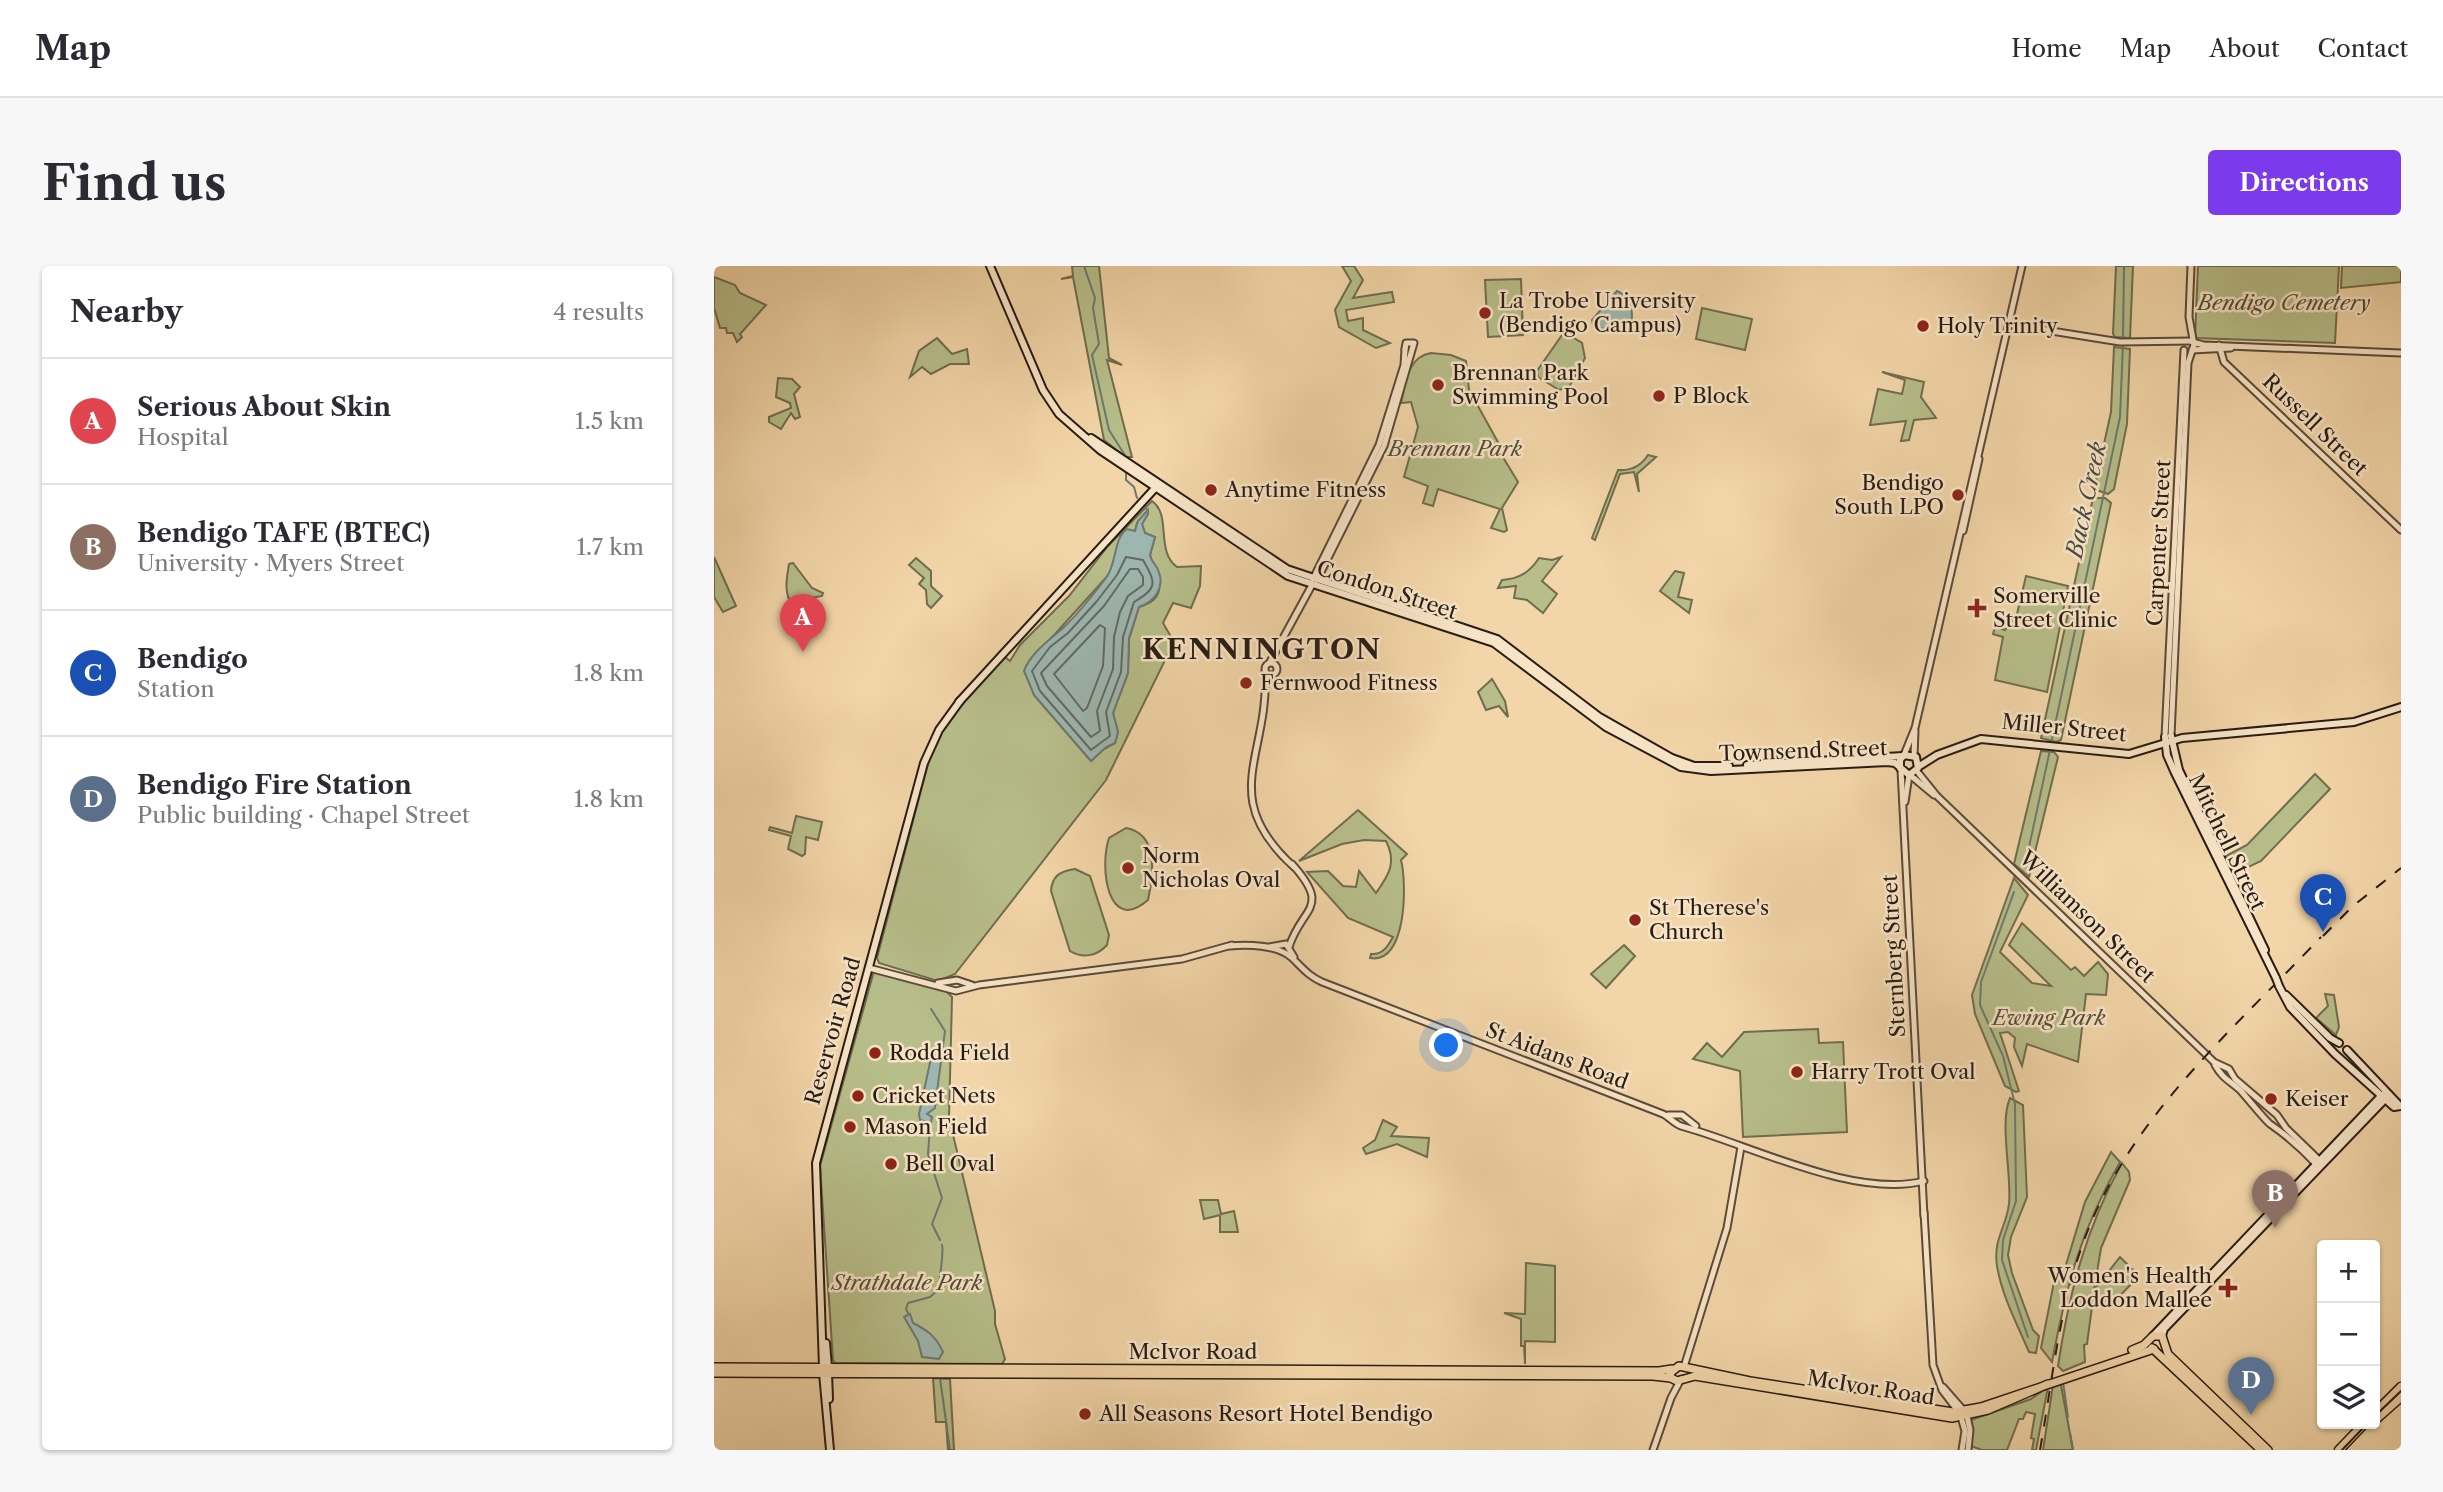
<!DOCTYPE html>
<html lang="en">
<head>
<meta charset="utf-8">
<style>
  body { margin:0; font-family:"Libre Caslon Text",serif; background:#f7f7f7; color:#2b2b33 }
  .controls { position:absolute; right:21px; bottom:21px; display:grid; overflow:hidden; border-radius:7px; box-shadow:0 2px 5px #0004 }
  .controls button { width:63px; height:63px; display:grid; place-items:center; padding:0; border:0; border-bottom:2px solid #e1e1e2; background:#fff; color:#2b2b33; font:35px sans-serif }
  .you { position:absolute; left:733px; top:780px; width:24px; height:24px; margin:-18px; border:5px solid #fff; border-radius:50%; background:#1a73e8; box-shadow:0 0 0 10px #1a73e833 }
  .badge { display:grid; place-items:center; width:46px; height:46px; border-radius:50%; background:#7c3aed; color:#fff; font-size:23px; font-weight:700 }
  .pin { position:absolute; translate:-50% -58px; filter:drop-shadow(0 2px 4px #0008) }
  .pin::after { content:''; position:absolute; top:37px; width:24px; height:21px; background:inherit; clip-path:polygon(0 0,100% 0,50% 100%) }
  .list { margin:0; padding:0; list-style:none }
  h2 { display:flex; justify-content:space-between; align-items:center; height:91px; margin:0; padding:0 28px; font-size:30px }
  h2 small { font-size:23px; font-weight:400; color:#7c7c81 }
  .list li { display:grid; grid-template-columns:46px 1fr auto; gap:21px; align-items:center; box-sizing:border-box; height:126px; padding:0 28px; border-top:2px solid #e1e1e2 }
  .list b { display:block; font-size:26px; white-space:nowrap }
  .list p { margin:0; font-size:23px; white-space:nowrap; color:#7c7c81 }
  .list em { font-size:23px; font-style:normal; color:#7c7c81 }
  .icon { flex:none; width:38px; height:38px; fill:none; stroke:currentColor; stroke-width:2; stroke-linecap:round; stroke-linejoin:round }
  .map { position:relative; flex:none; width:1687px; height:1184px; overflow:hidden; border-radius:7px }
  header { display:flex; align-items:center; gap:42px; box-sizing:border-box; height:98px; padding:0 35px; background:#fff; border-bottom:2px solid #e1e1e2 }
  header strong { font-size:33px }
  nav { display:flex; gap:38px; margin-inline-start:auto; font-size:24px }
  .intro { display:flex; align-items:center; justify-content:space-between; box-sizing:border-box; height:168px; padding:0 42px }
  h1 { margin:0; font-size:49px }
  .button { padding:18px 32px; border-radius:7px; background:#7c3aed; color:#fff; font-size:24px; font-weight:700 }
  main { display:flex; gap:42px; padding:0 42px }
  aside { flex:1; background:#fff; border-radius:7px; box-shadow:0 2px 5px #0004 }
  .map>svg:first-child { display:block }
</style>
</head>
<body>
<header>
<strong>Map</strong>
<nav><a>Home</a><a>Map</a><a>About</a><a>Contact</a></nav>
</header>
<div class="intro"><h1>Find us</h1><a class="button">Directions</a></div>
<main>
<aside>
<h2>Nearby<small>4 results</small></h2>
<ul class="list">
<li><span class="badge" style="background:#e0444e">A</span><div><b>Serious About Skin</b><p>Hospital</p></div><em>1.5 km</em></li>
<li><span class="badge" style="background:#8d6e63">B</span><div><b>Bendigo TAFE (BTEC)</b><p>University · Myers Street</p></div><em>1.7 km</em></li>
<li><span class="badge" style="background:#1a4fb4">C</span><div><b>Bendigo</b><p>Station</p></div><em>1.8 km</em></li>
<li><span class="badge" style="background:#5c6f8a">D</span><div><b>Bendigo Fire Station</b><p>Public building · Chapel Street</p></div><em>1.8 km</em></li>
</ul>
</aside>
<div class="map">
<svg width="1687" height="1184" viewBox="0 0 1687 1184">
  <rect width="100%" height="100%" fill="#f2d5a8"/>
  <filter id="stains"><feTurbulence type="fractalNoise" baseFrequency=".00286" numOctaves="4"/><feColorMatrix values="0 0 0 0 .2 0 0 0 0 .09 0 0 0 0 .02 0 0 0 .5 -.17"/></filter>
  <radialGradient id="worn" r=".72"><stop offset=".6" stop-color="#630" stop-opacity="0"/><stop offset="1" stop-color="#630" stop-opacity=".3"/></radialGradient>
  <g fill="#b7be8a" stroke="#706d4f" stroke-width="2" fill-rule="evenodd">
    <path d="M358 0H385L395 92 408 99 393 94 418 191H411L390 174 359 11 347 13 359 10Z"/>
    <path d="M628 0H640L649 14 639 32 678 26 680 36 632 44 634 55 649 52V64L676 77 662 82 625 61 621 44 637 15Z"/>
    <path d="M1402 0H1419L1416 72 1401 71 1399 68Z"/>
    <path d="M1484 0H1625L1621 77 1481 72Z"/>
    <path d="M1628 0H1687V16L1627 22Z"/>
    <path d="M0 11 21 19 26 27 52 39 26 68 28 71 23 76 19 67H13L12 62H6L0 42Z"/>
    <path d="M807 13 809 69 774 71 771 14Z"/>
    <path d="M988 42 1038 53 1031 84 982 73Z"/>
    <path d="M850 66 868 77 871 92 855 121 845 124 824 111 823 105Z"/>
    <path d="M223 72 238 88 253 83 255 98H236L217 108 208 101 196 111 205 85Z"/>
    <path d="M1400 81 1416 83 1413 158 1400 223 1394 228 1380 223 1397 146Z"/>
    <path d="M717 87 737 89 752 95 755 124 785 178 784 183 804 216 788 242 793 264 790 266 777 262 786 243 724 223 719 240 709 237 714 220 690 211 704 161 697 136 687 137C692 117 693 91 717 87Z"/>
    <path d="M1168 106 1210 116 1207 131 1222 152 1200 154 1195 174 1187 175 1192 155 1156 159 1164 123 1188 128 1191 114Z"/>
    <path d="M64 112 78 113 86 121 80 128 86 151 81 153 77 147 67 163 55 156V151L77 142 76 137 62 131Z"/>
    <path d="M934 189 942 191 923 208 925 226 920 206 906 208 881 274 878 272 904 204C917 205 927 200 934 189Z"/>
    <path d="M1379 232H1391L1397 237 1347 474 1342 476 1327 472Z"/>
    <path d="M438 235C458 249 441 285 463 301L487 300 486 320 477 342 459 337 449 357 460 376 392 514 241 708 224 715 165 697 163 692 220 475 240 445 291 391 296 395 306 379 355 330 394 280ZM433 245 434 248 428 258 431 267 441 271 436 289C441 309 459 331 425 341L415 373 414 407 399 447 404 466 401 477 390 483 377 495 320 429 312 400 398 305 407 269 411 264 421 265 423 257Z"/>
    <path d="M0 291 22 340 9 346 0 331Z"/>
    <path d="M847 291 828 315 843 328 829 347 813 334 800 332 802 320 784 322 788 314C805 313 816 306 825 292L838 294Z"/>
    <path d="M202 292 217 305V320L228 330 217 342 213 338 212 324 205 318 210 312 195 299Z"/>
    <path d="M79 297 98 322 109 327 108 330 76 336C70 323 73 311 75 298Z"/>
    <path d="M961 305 970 307 964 331 978 334 975 347 946 325Z"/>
    <path d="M1312 310 1354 320 1333 426 1281 414 1289 371 1279 368 1281 361 1291 364 1303 348Z"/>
    <path d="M778 413 791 435 794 451 785 440 772 444 764 426Z"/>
    <path d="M1327 485 1340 486 1344 491 1315 611 1300 598Z"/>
    <path d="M1601 508 1616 523 1547 595 1520 608 1512 590 1533 579Z"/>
    <path d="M644 544 693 588 687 594C693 617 693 699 656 692L657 688C669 689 674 680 679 671L634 652 593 606 614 605 629 620 642 621 645 605 662 627C675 609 683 596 672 575L650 574 628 578 585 595Z"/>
    <path d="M82 550 108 556 104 574 92 571 91 588 88 590 74 583 77 570 55 564 56 561 78 567Z"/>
    <path d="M412 562C446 568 439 611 434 634 394 669 385 602 395 572Z"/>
    <path d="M361 603 376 610 395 669 393 679C383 690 369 693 356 685L337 625C338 610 346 605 361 603Z"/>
    <path d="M1300 612 1314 629 1286 686 1318 717 1337 720 1295 679 1308 657 1357 704 1361 701 1370 710 1384 696 1394 708 1392 729 1372 728 1364 796 1313 778 1308 800 1300 781 1301 772 1294 766 1286 767 1305 825 1302 826 1291 820 1261 748 1258 729Z"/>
    <path d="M910 679 921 690 892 722 877 708Z"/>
    <path d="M160 705 230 723 238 731 235 852 281 1045V1058L291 1093 288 1098 121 1097 119 1094 106 900Z"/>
    <path d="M1611 728 1620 729 1625 761 1622 769 1602 752 1614 740Z"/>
    <path d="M1104 763 1105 777 1129 776 1133 866 1029 871 1026 805 979 793 993 777 1008 791 1030 766Z"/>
    <path d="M1296 832 1309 839 1313 931 1297 971 1294 989 1298 1007 1319 1064 1325 1070 1322 1087 1315 1086C1303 1058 1288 1030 1283 1000 1279 973 1292 962 1295 938 1298 908 1285 857 1296 832Z"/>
    <path d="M669 854 683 861 677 870 715 872 713 891 683 878 652 888 649 882 661 874Z"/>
    <path d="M1397 886 1406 896C1366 966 1353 1017 1338 1096L1327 1082 1341 1011 1348 1012 1371 936Z"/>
    <path d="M1408 897 1415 906 1416 914 1387 982 1380 1024 1406 991 1425 1010 1397 1039 1380 1026 1373 1078 1370 1079 1371 1096 1349 1105 1344 1100C1355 1027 1372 962 1408 897Z"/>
    <path d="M486 934H504L507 948 520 945 524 966H506V949L490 953Z"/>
    <path d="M812 997 841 1000V1076L811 1075V1098L810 1080H807V1053L790 1047 811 1048Z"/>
    <path d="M219 1112 236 1113 240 1184H234L232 1156H222Z"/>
    <path d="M1339 1119H1347L1359 1184H1329Z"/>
    <path d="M1334 1121 1322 1184H1318L1320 1173 1317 1172 1321 1148 1312 1146 1309 1153H1305L1293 1184H1268L1257 1180V1154L1317 1133Z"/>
  </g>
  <g fill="#9db7b0" stroke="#6e7972" stroke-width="2">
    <path d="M903 25C916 30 921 47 916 60L906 64 880 62 878 54Z"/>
    <path d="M434 244V248L428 258 431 267 441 271 436 289C437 296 442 298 444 304 452 321 440 336 425 341L415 372 414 407 399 447 404 466 401 477 392 481 377 495 320 429 310 405C317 386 336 374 350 361 365 347 379 329 392 312 403 298 399 273 413 263L421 265 424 255Z"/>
    <path d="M228 787 221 842 213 848 218 851 216 861 215 856 206 854 205 848 217 792Z"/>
    <path d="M196 1048 199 1057C215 1065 222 1071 229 1086L225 1093 208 1091 204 1075 190 1051Z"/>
  </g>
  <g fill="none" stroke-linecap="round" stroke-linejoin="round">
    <g stroke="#626a62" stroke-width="2">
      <path d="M412 291 429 294C442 317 444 322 420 336L409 371 407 406 392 446 396 470 377 484 326 425 318 405 336 381 354 367 383 335 403 309Z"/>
      <path d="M416 303H424L429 311V319L414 330 406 346 400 371 399 403 383 445 386 465 377 471 333 420 327 407 390 340Z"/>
      <path d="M386 359 391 362 389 400 373 442 369 445 340 408Z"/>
    </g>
    <g stroke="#6e7972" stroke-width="2">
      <path d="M370 0 381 32 379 42 385 78 378 89 395 164 412 191"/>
      <path d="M1409 72 1410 0"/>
      <path d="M412 205V214L420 221 423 232"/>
      <path d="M431 241 433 244"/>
      <path d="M1337 478 1406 151 1409 78"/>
      <path d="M1312 595 1336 484"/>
      <path d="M1300 626 1267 716 1266 739 1289 790 1301 838 1302 935 1289 974 1288 994 1314 1071"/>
      <path d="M217 743 231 765 228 787"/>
      <path d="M216 861 214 888 228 932 218 958 226 974"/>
      <path d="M194 1047 192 1043 194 1037 216 1031 224 1024C225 1019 230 983 228 979"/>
      <path d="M226 1112 236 1184"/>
      <path d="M1349 1116 1354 1151"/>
      <path d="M1356 1167 1359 1184"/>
    </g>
    <g stroke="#5a4a39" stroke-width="9">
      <g id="tertiary">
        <path d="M1294 58 1406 76 1478 75"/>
        <path d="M1478 76 1490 79 1687 87"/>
        <path d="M1505 79 1510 96 1687 264"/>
        <path d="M1478 84 1517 82"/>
        <path d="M1249 265 1265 193"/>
        <path d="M599 313 665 179 690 99 691 83"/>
        <path d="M603 314 670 180 700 77H692L691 83"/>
        <path d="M556 396 598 319"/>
        <circle cx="557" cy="403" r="6"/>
        <path d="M551 405C556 490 502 530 580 601"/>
        <path d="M1457 470 1474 97 1480 79 1475 51 1477 0"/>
        <path d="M1451 471 1470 84"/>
        <path d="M1190 489 1201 462 1308 0"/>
        <path d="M1200 490 1201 465"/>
        <path d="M1187 504 1210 950"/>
        <path d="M1202 504 1223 530 1500 796 1515 803 1521 813 1563 849 1572 862 1605 894"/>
        <path d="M1196 509 1220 529"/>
        <path d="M1191 536 1195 509"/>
        <path d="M516 680C533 678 563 679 577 691 588 701 594 710 608 716L949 848C955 851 962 859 967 860 1034 878 1140 933 1210 915"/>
        <path d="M555 681 572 678 580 691"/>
        <path d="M575 681C588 640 618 643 578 598"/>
        <path d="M155 702 242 725 265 719 468 693 518 679"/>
        <path d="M224 717 243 714 258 719"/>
        <path d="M1501 799C1509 813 1515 814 1527 825 1533 832 1552 855 1556 858 1572 869 1588 883 1602 898"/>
        <path d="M954 849H968L982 860"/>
        <path d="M1210 946 1219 1099 1228 1124 1244 1145"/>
        <path d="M970 1101 1013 962 1027 881"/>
        <path d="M1229 1121 1250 1145"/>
        <path d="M1253 1150 1256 1164 1254 1184"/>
        <path d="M1247 1151 1251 1165 1248 1184"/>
        <path d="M939 1184 957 1132 967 1113"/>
      </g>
    </g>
    <g stroke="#281c14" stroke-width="10">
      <g id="secondary">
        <path d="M276 0 329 124 345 148 386 184 574 310 780 377 892 461 967 501 997 505 1173 496 1181 497 1195 509 1204 502 1202 491 1190 489 1186 494V502"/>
        <path d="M377 172 573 303 783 373 884 450 958 492 980 500H1015"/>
        <path d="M245 436 443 220"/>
        <path d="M1457 470 1465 504 1551 684"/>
        <path d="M1451 471 1453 489 1461 507 1562 712"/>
        <path d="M1033 499 1189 490"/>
        <path d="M1204 501 1223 489 1267 473 1415 488 1468 472 1640 456 1687 441"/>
        <path d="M1565 720 1576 741 1621 788 1680 841 1686 840"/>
        <path d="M1572 729 1616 772 1625 777"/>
        <path d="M1633 784 1686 840"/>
        <path d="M1439 1070 1668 829"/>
        <path d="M1448 1070 1450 1063 1675 829"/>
        <path d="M112 1077 114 1101"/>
        <path d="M109 1101 102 897 210 497 225 464 246 435"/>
        <path d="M109 1107 116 1184"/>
        <path d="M114 1107 115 1133"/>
      </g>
    </g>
    <g stroke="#281c14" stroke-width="10">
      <g id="primary">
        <path d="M1438 1082 1547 1184"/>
        <path d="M1418 1084 1430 1079 1439 1070H1448L1454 1088 1554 1184"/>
        <path d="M0 1101 945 1105 958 1103"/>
        <path d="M0 1107 939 1110 957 1112"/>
        <path d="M1334 1118 1274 1144 1238 1152 981 1110 963 1115 957 1112 956 1107 965 1100 1036 1115 1239 1146 1267 1141 1440 1083"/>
      </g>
    </g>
    <g stroke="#281c14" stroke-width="11">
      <g id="trunk">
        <path d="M1661 1147 1687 1121"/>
        <path d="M1661 1154 1687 1131"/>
        <path d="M1625 1184 1650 1158"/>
      </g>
    </g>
    <use href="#tertiary" stroke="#f7e4c6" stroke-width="5"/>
    <use href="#secondary" stroke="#f7e4c6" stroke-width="6"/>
    <use href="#primary" stroke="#f2d5a8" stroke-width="7"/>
    <use href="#trunk" stroke="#f2d5a8" stroke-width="8"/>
    <g stroke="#281c14" stroke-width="2">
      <path d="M1661 1150 1687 1125"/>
      <path d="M1628 1184 1653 1158"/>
    </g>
    <g stroke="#281c14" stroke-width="2" stroke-dasharray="12 12" stroke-linecap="butt">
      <path d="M1609 670 1639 640 1687 602"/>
      <path d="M1326 1184C1338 1116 1345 1045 1368 980 1412 854 1517 766 1607 671"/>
    </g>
    <g stroke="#281c14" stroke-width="10" stroke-linecap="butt">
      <path id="secondary-bridge" d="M1562 712 1565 720"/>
    </g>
    <use href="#secondary-bridge" stroke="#f7e4c6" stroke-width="6"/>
  </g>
  <g fill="#8f2418" stroke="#f7e4c6" stroke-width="2.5">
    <circle cx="771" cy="47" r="7"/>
    <circle cx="1209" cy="60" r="7"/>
    <circle cx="724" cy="119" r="7"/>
    <circle cx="945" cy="130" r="7"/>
    <circle cx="497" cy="224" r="7"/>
    <circle cx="1244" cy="229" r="7"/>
    <path d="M1259.5 331.5h7v7h7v7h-7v7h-7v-7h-7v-7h7z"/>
    <circle cx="532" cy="417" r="7"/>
    <circle cx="414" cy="602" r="7"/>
    <circle cx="921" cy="654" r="7"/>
    <circle cx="161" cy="787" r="7"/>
    <circle cx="1083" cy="806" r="7"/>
    <circle cx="144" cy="830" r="7"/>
    <circle cx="1557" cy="833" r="7"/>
    <circle cx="136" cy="861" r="7"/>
    <circle cx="177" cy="898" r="7"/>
    <path d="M1510.5 1011.5h7v7h7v7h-7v7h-7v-7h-7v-7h7z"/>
    <circle cx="371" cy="1148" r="7"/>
  </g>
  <g text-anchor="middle" stroke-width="5" stroke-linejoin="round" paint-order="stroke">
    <g font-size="21" fill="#281c14" stroke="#f7e4c6" text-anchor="start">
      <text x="785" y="42">La Trobe University<tspan x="785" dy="24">(Bendigo Campus)</tspan></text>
      <text x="1223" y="67">Holy Trinity</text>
      <text x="738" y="114">Brennan Park<tspan x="738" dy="24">Swimming Pool</tspan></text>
      <text x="959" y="137">P Block</text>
      <text x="1230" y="224" text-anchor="end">Bendigo<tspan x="1230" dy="24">South LPO</tspan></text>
      <text x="511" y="231">Anytime Fitness</text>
      <text x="1279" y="337">Somerville<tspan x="1279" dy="24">Street Clinic</tspan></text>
      <text x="546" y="424">Fernwood Fitness</text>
      <text x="428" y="597">Norm<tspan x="428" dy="24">Nicholas Oval</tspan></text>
      <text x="935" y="649">St Therese's<tspan x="935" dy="24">Church</tspan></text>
      <text x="175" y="794">Rodda Field</text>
      <text x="1097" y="813">Harry Trott Oval</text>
      <text x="158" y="837">Cricket Nets</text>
      <text x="1571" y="840">Keiser</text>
      <text x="150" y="868">Mason Field</text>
      <text x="191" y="905">Bell Oval</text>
      <text x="1498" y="1017" text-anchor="end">Women's Health<tspan x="1498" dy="24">Loddon Mallee</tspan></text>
      <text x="385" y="1155">All Seasons Resort Hotel Bendigo</text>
    </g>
    <g font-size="21" font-style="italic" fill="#534d37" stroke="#f7e4c6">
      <text x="1570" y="44">Bendigo Cemetery</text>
      <text x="741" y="190">Brennan Park</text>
      <text x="1335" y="759">Ewing Park</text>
      <text x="193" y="1024">Strathdale Park</text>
    </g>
    <g font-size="21" fill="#281c14" stroke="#f7e4c6">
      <text transform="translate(1601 159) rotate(44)" y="7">Russell Street</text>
      <text transform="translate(1445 277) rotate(-87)" y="7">Carpenter Street</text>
      <text transform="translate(673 324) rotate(18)" y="7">Condon Street</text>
      <text transform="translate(1350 462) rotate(6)" y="7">Miller Street</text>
      <text transform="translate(1089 485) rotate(-2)" y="7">Townsend Street</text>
      <text transform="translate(1513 576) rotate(64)" y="7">Mitchell Street</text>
      <text transform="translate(1373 651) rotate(44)" y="7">Williamson Street</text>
      <text transform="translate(1180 690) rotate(-93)" y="7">Sternberg Street</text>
      <text transform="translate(119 765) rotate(-74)" y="7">Reservoir Road</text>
      <text transform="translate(843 790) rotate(21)" y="7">St Aidans Road</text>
      <text x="479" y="1093">McIvor Road</text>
      <text transform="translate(1157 1122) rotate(9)" y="7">McIvor Road</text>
    </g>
    <g font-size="23" font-style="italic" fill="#4b4a43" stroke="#f7e4c6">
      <text transform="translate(1372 234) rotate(-78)" y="8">Back Creek</text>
    </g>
    <g font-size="28" font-weight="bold" letter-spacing="2" fill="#281c14" stroke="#f7e4c6">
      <text x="548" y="393">KENNINGTON</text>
    </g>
  </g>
  <rect width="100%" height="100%" filter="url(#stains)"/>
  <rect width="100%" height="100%" fill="url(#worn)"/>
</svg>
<div class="controls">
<button>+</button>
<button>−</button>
<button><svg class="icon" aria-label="layers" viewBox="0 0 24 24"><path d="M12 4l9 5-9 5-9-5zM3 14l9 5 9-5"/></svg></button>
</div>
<div class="you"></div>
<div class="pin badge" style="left:89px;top:386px;background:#e0444e">A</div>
<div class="pin badge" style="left:1561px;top:962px;background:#8d6e63">B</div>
<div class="pin badge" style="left:1609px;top:666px;background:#1a4fb4">C</div>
<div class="pin badge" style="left:1537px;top:1149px;background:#5c6f8a">D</div>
</div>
</main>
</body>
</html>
